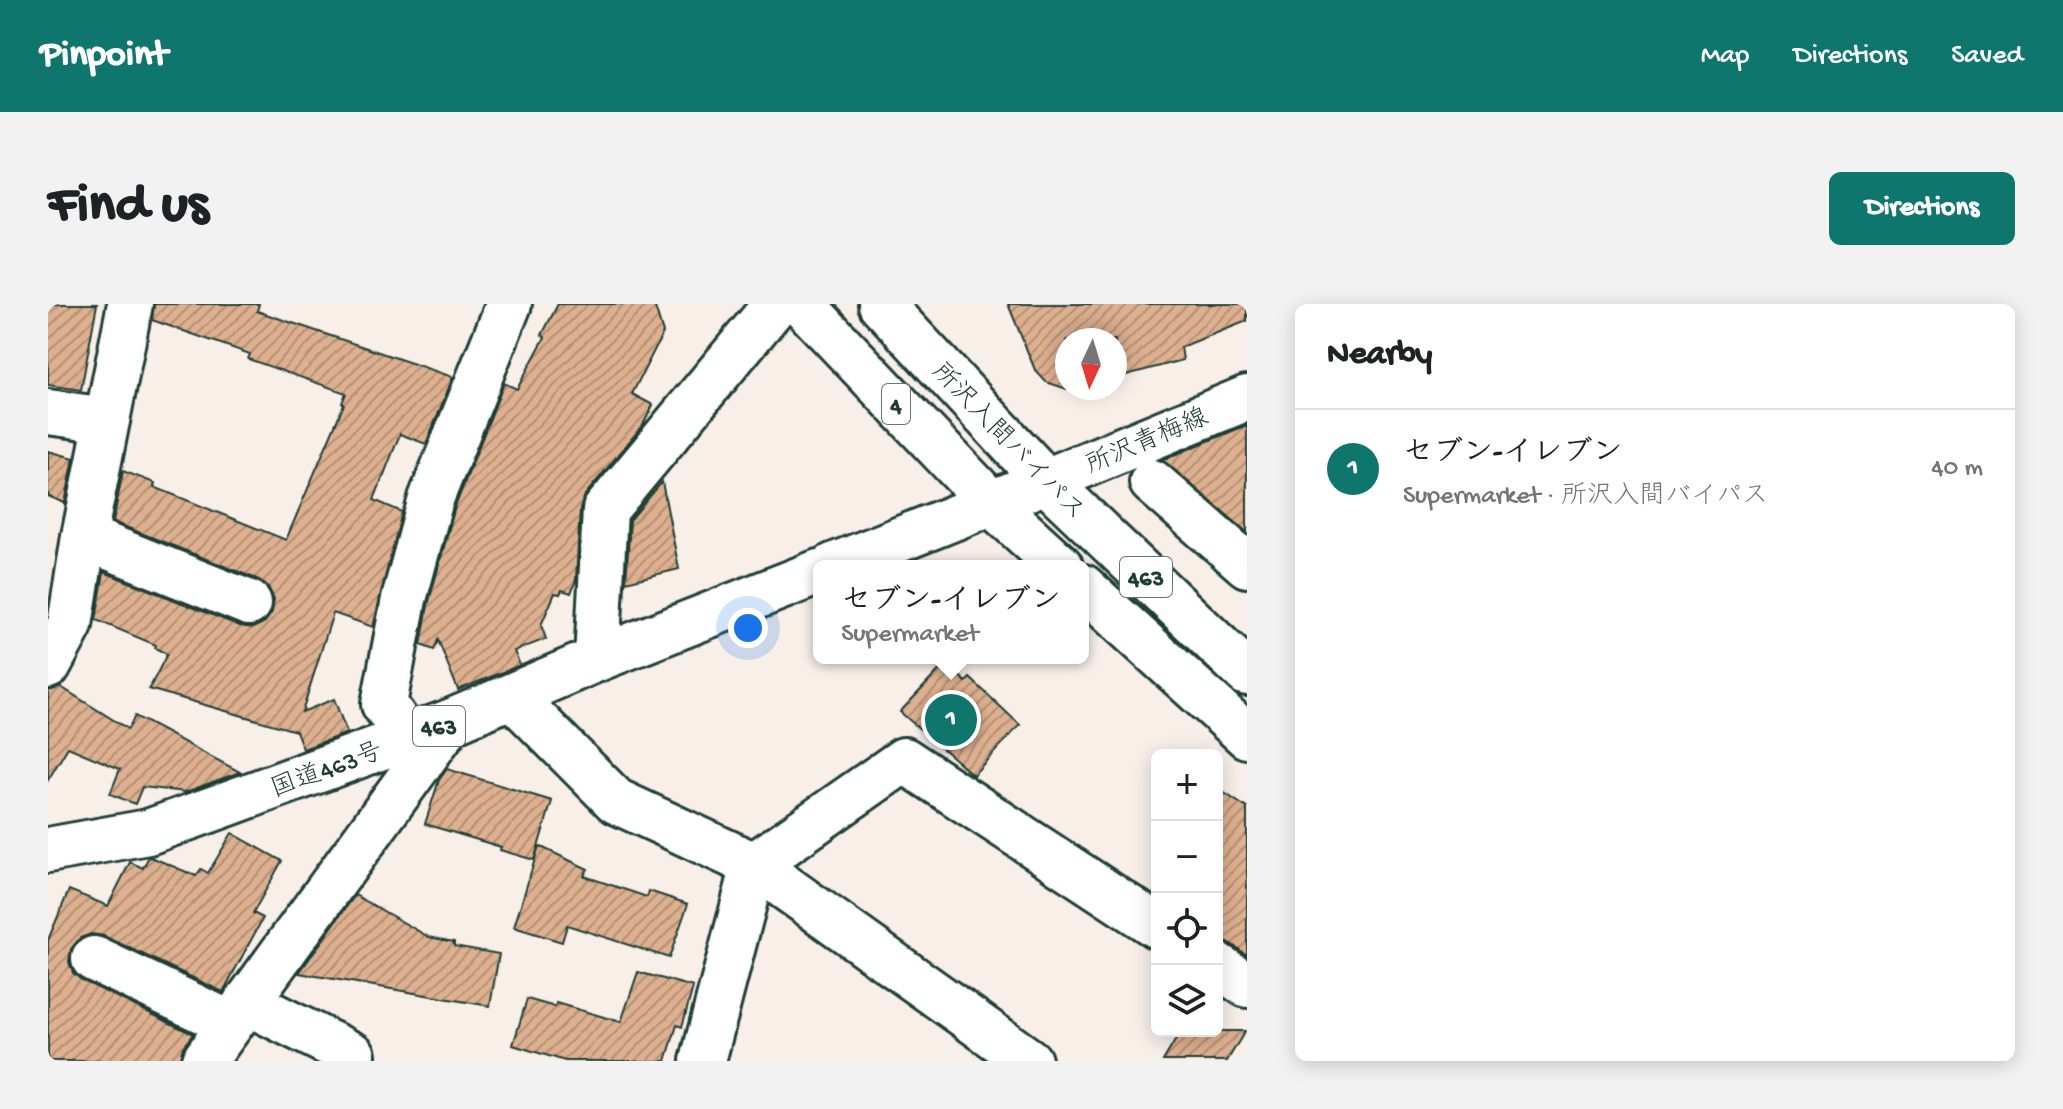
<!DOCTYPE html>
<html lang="en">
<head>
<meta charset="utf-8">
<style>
  body { margin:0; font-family:"Gochi Hand","Klee One",sans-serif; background:#f2f2f2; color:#202124 }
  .controls { position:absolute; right:24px; bottom:24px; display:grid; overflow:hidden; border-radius:12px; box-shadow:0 4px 20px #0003 }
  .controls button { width:72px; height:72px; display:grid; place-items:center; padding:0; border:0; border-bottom:2px solid #e0e0e0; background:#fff; color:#202124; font:40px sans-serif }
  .compass { position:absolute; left:1007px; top:24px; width:72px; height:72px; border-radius:50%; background:#fff; box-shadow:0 4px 20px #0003; rotate:184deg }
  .you { position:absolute; left:700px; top:324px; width:28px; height:28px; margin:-20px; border:6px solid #fff; border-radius:50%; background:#1a73e8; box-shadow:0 0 0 12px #1a73e833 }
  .badge { display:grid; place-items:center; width:52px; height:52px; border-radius:50%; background:#0f766e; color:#fff; font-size:26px; font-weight:700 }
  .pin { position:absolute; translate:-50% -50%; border:4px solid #fff; box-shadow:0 2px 8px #0006 }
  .popup { position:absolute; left:765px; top:256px; width:276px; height:104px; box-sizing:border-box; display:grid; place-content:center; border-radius:12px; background:#fff; filter:drop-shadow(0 2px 6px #0005); font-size:26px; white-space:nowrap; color:#757577 }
  .popup b { font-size:30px; color:#202124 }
  .popup::after { content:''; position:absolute; left:50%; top:100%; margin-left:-16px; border:16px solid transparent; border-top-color:#fff }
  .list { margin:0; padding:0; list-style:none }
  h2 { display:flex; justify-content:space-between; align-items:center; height:104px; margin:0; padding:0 32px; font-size:34px }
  h2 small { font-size:26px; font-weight:400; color:#757577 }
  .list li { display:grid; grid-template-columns:52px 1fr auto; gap:24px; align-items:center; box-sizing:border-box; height:120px; padding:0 32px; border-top:2px solid #e0e0e0 }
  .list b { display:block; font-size:30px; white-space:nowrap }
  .list p { margin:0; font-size:26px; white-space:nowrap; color:#757577 }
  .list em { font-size:26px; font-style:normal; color:#757577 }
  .icon { flex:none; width:44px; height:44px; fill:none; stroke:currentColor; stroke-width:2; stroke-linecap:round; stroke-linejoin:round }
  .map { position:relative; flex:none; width:1199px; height:757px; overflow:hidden; border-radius:12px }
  header { display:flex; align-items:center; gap:48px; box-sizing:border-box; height:112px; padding:0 40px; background:#0f766e; color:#fff }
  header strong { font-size:38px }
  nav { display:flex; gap:44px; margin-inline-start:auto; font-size:28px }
  .intro { display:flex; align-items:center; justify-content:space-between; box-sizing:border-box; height:192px; padding:0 48px }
  h1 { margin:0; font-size:56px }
  .button { padding:20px 36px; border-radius:12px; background:#0f766e; color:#fff; font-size:28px; font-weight:700 }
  main { display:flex; gap:48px; padding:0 48px }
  aside { flex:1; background:#fff; border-radius:12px; box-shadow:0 4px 20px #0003 }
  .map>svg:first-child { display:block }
</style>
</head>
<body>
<header>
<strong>Pinpoint</strong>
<nav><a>Map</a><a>Directions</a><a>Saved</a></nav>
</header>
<div class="intro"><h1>Find us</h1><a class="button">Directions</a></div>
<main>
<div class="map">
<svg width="1199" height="757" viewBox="0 0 1199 757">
  <defs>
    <pattern id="building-hatch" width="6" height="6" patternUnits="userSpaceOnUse" patternTransform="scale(2)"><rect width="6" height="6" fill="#deb08f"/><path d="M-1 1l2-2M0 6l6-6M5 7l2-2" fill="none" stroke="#b39076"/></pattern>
  </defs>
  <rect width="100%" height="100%" fill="#f8efe9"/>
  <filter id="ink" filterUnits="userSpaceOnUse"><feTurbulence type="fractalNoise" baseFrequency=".0125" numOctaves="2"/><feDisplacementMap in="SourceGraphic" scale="16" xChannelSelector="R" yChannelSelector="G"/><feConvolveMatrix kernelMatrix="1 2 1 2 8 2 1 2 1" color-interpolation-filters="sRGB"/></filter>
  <g filter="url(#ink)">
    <g fill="url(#building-hatch)" stroke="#1f3d34" stroke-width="2">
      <path d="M0 0H49L33 86 0 81Z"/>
      <path d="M106 0H211L209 7 405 73 378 140 352 130 326 196 354 208 325 323 285 309 254 408 286 395 299 429 255 445 248 427 101 385 119 350 107 344 108 341 48 316 56 268 192 322 205 324 217 318 224 308 226 295 220 283 211 276 65 218 75 167 107 179 106 183 238 236 296 100 294 99 298 89 200 55 202 50 104 16Z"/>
      <path d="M510 0H606L615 29 584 90 605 101 595 121 537 191 532 205 528 276 523 289 514 286 512 290 507 289 493 321 498 335 466 347 472 361 410 386 390 336 386 346 373 341 380 301 407 203 456 79 469 85 497 33 494 31Z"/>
      <path d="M960 0H1199V17L1133 43 1135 56 1067 74V36H1019V84H1031L1019 85 998 78 987 66Z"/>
      <path d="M1199 121V228L1114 156Z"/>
      <path d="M0 147 26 154 17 199 0 192Z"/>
      <path d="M614 178 631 265 578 278 582 216Z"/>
      <path d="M898 359 918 378 922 374 972 421 925 471 852 408Z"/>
      <path d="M13 383 80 425 87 412 192 468 138 488 94 483 87 500 62 490 72 465 20 443 0 476V387Z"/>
      <path d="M399 465 504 497 486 556 452 546 453 543 377 520 391 476Z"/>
      <path d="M1169 484 1199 504V651L1183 640 1169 636Z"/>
      <path d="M184 529 234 557 205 609 215 614 175 688 56 632 43 630 32 634 23 645 21 658 25 669 35 677 145 730 135 743 131 757H0V636L21 586 60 602 82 558 95 564 100 554 103 553 148 572 153 565 160 569Z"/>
      <path d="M491 542 540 565 536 572 599 593 601 587 640 600 621 654 519 621 514 638 466 623Z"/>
      <path d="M307 591 381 633 406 638V642L451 650 442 702 251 669Z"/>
      <path d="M590 668 645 683 634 723 629 721 618 757H517L465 741 479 695 507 703 508 699 573 718Z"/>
      <path d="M1133 727H1197L1179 757H1115Z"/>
    </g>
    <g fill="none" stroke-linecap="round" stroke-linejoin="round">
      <g stroke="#1f3d34" stroke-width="50">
        <g id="minor">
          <path d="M0 108 59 116"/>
          <path d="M1104 178 1199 261"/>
          <path d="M36 233 201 299"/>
          <path d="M549 355 557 206 728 0"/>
          <path d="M0 362 22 321 36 233 82 0"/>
          <path d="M465 393 568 497 706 561 856 456 1109 622"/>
          <path d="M360 434 336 400 356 295 383 195 461 0"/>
          <path d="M46 655 181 719"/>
          <path d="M1169 661 1199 681"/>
          <path d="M198 698 305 751 302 757"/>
          <path d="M156 757 402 418"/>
          <path d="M655 757 706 561 981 757"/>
        </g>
      </g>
      <g stroke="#1f3d34" stroke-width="50">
        <g id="major">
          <path d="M754 0 943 199"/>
          <path d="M833 0 998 177 1199 94"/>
        </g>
      </g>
      <g stroke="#1f3d34" stroke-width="50">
        <g id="highway">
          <path d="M943 199 1012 262"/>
          <path d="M785 262 998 177 1199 369"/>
          <path d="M1035 283 1199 432"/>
          <path d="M0 546 100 528 173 502 402 418 549 355 771 268"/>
        </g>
      </g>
      <use href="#minor" stroke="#fff" stroke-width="44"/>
      <use href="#major" stroke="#fff" stroke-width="44"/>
      <use href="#highway" stroke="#fff" stroke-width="44"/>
    </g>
  </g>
  <g text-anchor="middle" stroke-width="7" stroke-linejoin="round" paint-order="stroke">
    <g fill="#fff" stroke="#627771" stroke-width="2">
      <rect x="834" y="80" width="28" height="40" rx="6"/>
      <rect x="1072" y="253" width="52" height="40" rx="6"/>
      <rect x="365" y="402" width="52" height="40" rx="6"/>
    </g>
    <g font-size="24" font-weight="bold" fill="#1f3d34">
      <text x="848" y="108">4</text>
      <text x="1098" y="281">463</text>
      <text x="391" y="430">463</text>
    </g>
    <g font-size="26" fill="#1f3d34" stroke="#fff">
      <text transform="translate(1098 135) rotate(-23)" y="9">所沢青梅線</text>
      <text transform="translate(962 136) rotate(46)" y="9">所沢入間バイパス</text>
      <text transform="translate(278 464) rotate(-20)" y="9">国道463号</text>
    </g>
  </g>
</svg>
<div class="controls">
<button>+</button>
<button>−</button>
<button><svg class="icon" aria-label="locate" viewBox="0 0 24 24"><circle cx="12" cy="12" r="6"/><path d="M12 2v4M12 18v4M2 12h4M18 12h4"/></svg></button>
<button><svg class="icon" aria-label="layers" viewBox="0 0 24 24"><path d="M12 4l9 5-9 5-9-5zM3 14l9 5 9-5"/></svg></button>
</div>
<svg class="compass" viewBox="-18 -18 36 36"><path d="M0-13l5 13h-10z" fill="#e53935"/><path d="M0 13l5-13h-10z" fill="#757577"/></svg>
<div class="you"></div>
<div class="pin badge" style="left:903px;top:416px">1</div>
<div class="popup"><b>セブン-イレブン</b>Supermarket</div>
</div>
<aside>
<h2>Nearby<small></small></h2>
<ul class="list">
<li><span class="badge">1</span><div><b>セブン-イレブン</b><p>Supermarket · 所沢入間バイパス</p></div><em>40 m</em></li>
</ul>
</aside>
</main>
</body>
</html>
